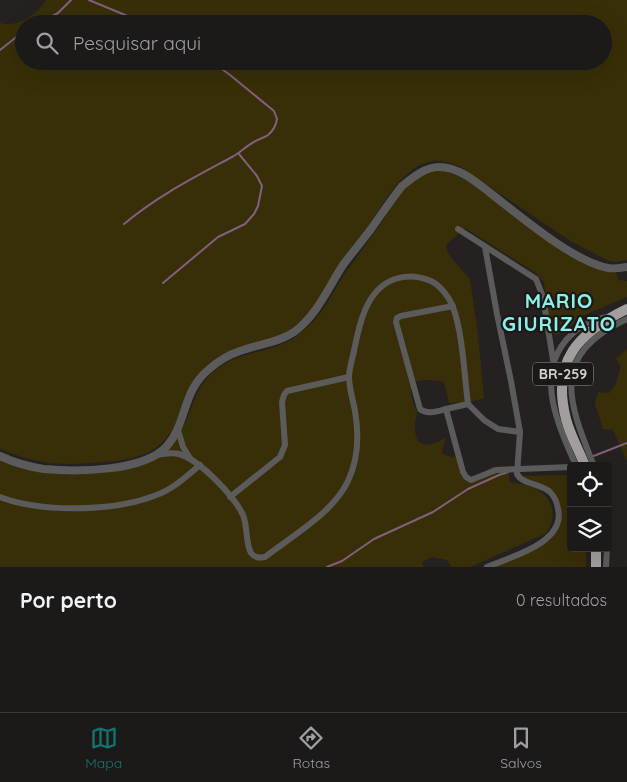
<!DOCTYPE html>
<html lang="pt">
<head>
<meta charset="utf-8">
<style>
  body { margin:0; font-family:Quicksand,sans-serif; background:#252222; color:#f1f3f6 }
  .controls { position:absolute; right:15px; bottom:15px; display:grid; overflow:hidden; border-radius:5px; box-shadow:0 5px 20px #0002 }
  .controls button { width:45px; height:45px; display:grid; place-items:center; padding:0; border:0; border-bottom:1px solid #3a3838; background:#1c1919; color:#f1f3f6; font:25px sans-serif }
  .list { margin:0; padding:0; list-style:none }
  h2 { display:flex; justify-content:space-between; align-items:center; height:65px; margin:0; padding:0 20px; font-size:21px }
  h2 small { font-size:16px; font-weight:400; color:#a0a0a2 }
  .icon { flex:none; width:28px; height:28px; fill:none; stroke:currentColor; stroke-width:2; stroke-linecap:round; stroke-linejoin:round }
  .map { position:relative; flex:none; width:627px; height:567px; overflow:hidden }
  .search { position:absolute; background:#1c1919; box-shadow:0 5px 20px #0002; left:15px; right:15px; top:15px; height:55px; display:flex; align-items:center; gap:12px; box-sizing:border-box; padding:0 18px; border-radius:28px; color:#a0a0a2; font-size:19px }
  .sheet { height:145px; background:#1c1919 }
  nav { display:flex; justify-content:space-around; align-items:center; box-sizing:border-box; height:70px; border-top:1px solid #3a3838; background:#1c1919; font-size:14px; color:#a0a0a2 }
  nav a { display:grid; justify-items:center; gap:2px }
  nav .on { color:#0f766e }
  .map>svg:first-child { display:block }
</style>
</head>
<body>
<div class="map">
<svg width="627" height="567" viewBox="0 0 627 567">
  <rect width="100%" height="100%" fill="#252121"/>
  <g fill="#382f08" fill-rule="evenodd">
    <path d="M46 0H627V260L616 262 609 261 572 242 459 166C450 163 442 160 433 161 403 166 387 199 372 220 364 232 355 242 347 254 334 275 322 299 305 316 299 323 292 329 284 333 275 338 265 339 256 342 239 347 222 353 208 364 188 380 185 409 172 430 156 456 131 460 104 462 62 466 39 465 0 449V23C17 28 37 15 46 0ZM24 24H603V61H24Z"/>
    <path d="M435 170C471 172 517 220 549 238 570 250 593 260 615 270L618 280 627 281V297L582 316 563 333 557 335 552 333 550 329 544 282 536 273 465 228 446 245C446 256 463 270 470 279L478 334 484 398 470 402 449 403 444 382C436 380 410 376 411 390 411 398 415 406 417 413 417 418 415 420 415 425 414 450 429 447 446 438L442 451 443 454 452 457 461 455V476L466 479 481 474 492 467 510 466 509 479 510 482C518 484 527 484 534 488 553 496 559 518 545 534L470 567H451L447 560 432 557 422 562 424 567H0V459C17 464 34 470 51 473 73 477 133 472 152 461 163 456 173 446 179 435 191 416 193 392 210 375 233 352 263 354 289 341 298 336 306 329 313 322 326 308 334 290 344 275 356 258 368 242 380 225 391 209 401 188 417 178 423 175 429 173 435 170Z"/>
    <path d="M627 349V461L613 430 603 429 595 403 598 392 609 393 615 386 621 366 616 359Z"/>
    <path d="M571 475V548H586V567H493L545 543 560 512 546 486 521 476Z"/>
  </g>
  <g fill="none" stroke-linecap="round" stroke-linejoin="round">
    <g stroke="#815f7d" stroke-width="2">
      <path d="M89 0 147 24"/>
      <path d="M38 24 58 13 71 0"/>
      <path d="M0 50 24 31"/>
      <path d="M124 224C157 196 195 177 232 157 240 153 246 146 254 142 258 139 264 138 268 135 273 131 276 125 277 119L274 111 230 75 211 61"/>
      <path d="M163 283 218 237 245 224 254 214 258 206 262 186 257 176 239 154"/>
      <path d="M591 457 627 443"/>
      <path d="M327 567 342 561 374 539 433 512 468 489 499 475 508 472"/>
    </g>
    <g stroke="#5c5b5b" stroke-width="6">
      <path d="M458 229 536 279 543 297 553 360"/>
      <path d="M485 247 497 314 511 381 520 432 517 474C523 485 540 483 550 492 555 497 557 502 558 509 566 543 510 557 487 567"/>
      <path d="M468 404 484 420 498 429 520 432"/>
      <path d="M446 409C438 411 427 415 420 409L396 322 397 318 401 316 453 306"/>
      <path d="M178 430 183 447 190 458"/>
      <path d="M156 455C164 454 172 452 179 454 200 460 234 496 243 515 248 527 245 542 251 553 255 558 259 558 265 557 292 536 333 513 348 481 358 460 359 434 355 411 353 400 349 388 349 377 349 369 352 360 354 351 359 325 366 289 395 279 407 275 419 276 431 281 441 286 449 297 453 307 463 335 464 373 468 404L446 409 463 472 466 477 471 480 496 470 571 467"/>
      <path d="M576 466C558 424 532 371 572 334 584 323 594 318 610 317"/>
      <path d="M594 466C568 401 549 355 627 319"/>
      <path d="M0 497C42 513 117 512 159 494 174 488 187 476 200 465"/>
      <path d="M230 497 280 457 285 445 282 402 284 395 287 391 349 377"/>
      <path d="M606 567 607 548"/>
    </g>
    <path stroke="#5c5b5b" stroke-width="8" d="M0 456C13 462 30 467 44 469 76 472 144 472 167 446 187 423 182 392 208 370 218 361 228 355 240 351 258 344 278 343 294 332 317 315 328 288 343 265 352 253 362 241 371 229 381 215 391 200 402 186 412 178 425 167 439 167 458 167 475 181 489 192 519 215 572 261 608 268 614 269 621 268 627 267"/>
    <g stroke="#a29e9e" stroke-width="10">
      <path d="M585 466C579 450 570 435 566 419 551 361 578 333 627 309"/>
      <path d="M596 567V548"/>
    </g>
  </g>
  <g text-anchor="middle" stroke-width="4.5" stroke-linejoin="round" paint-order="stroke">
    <rect fill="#1b1817" stroke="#9c9a98" stroke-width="1" x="533" y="362.5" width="60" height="23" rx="4"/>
    <g font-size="14" font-weight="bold" fill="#d3d1d0">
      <text x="563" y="379">BR-259</text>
    </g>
    <g font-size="20" font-weight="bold" letter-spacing="1" fill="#88f2e9" stroke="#1b1817">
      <text x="559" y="308">MARIO<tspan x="559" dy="23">GIURIZATO</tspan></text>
    </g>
  </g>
</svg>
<div class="controls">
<button><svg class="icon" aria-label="locate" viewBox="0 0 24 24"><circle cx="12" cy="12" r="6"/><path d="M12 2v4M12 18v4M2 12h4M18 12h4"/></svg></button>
<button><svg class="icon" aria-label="layers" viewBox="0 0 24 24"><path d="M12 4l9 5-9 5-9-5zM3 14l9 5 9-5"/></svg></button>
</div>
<div class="search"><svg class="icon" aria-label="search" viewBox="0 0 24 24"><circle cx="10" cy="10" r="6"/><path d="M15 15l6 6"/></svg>Pesquisar aqui</div>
</div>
<section class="sheet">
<h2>Por perto<small>0 resultados</small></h2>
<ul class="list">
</ul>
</section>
<nav>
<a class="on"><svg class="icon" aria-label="map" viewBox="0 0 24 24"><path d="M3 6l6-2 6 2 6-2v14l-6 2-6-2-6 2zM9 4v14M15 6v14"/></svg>Mapa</a>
<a><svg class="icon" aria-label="directions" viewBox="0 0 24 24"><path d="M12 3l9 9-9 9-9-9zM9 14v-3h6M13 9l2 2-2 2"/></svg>Rotas</a>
<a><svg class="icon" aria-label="saved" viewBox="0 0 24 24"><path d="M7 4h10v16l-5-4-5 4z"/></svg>Salvos</a>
</nav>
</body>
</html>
